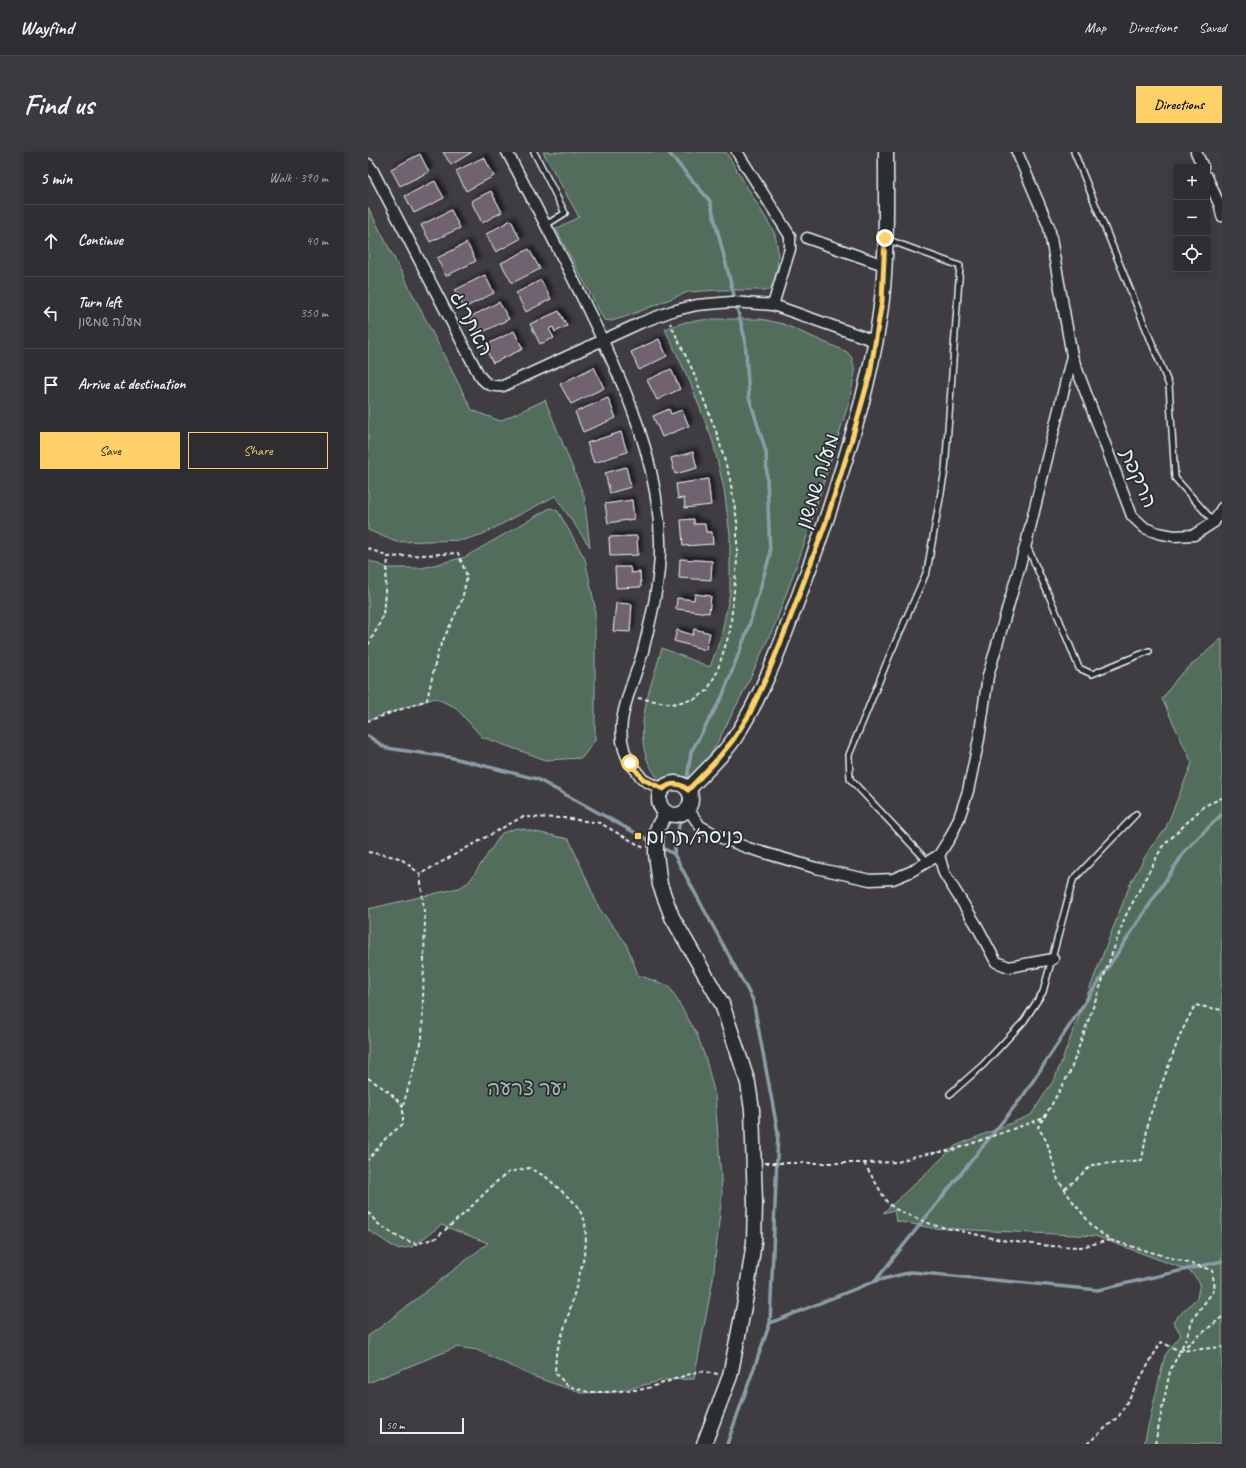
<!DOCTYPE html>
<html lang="en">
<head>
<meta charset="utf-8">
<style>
  body { margin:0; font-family:Caveat,"Playpen Sans Hebrew",sans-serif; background:#3b3a3e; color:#f1f3f6 }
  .controls { position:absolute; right:12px; top:12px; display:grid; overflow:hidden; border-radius:0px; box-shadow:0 2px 10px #0003 }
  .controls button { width:36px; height:36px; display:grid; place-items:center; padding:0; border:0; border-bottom:1px solid #4a4a4d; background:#2f2e32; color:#f1f3f6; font:20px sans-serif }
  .scale { position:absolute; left:12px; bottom:10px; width:84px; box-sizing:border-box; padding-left:4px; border:2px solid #e8f1f8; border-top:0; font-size:11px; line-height:14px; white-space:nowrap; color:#e8f1f8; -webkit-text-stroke:3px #2a2d2e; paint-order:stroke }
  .stop { position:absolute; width:12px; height:12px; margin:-9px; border:3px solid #ffd166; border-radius:50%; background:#fff }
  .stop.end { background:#ffd166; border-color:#fff; box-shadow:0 1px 4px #0008 }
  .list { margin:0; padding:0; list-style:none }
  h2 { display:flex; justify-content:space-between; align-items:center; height:52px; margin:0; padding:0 16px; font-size:17px }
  h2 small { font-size:13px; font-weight:400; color:#a7a8ac }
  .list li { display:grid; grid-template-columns:26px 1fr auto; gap:12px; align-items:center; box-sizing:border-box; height:72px; padding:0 16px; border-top:1px solid #4a4a4d }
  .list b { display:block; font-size:15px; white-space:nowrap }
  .list p { margin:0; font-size:13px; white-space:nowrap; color:#a7a8ac }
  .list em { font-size:13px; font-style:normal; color:#a7a8ac }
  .actions { display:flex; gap:8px; padding:12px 16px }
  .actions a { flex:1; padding:9px 0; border:1px solid #ffd166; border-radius:0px; text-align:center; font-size:14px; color:#ffd166 }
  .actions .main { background:#ffd166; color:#111 }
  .icon { flex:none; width:22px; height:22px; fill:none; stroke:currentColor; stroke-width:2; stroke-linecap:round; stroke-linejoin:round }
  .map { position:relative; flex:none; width:854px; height:1292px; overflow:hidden; border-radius:0px }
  header { display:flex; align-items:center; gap:24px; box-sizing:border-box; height:56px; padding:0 20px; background:#2f2e32; border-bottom:1px solid #4a4a4d }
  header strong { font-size:19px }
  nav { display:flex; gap:22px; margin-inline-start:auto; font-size:14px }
  .intro { display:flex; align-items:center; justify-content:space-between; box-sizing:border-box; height:96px; padding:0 24px }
  h1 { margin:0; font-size:28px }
  .button { padding:10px 18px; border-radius:0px; background:#ffd166; color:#111; font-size:14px; font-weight:700 }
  main { display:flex; gap:24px; padding:0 24px }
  aside { flex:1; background:#2f2e32; border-radius:0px; box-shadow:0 2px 10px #0003 }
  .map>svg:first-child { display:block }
</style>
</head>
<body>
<header>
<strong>Wayfind</strong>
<nav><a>Map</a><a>Directions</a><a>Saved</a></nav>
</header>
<div class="intro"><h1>Find us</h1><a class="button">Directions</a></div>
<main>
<aside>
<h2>5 min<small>Walk · 390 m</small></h2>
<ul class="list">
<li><svg class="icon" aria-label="ahead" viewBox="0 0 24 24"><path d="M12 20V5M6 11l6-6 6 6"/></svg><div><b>Continue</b></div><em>40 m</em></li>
<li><svg class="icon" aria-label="left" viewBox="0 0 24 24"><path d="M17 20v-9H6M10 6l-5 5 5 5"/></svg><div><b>Turn left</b><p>מעלה שמשון</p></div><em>350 m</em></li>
<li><svg class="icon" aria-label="arrive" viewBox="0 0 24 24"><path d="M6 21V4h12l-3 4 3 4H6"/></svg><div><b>Arrive at destination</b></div></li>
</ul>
<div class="actions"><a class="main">Save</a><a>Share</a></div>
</aside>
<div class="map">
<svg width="854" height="1292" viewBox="0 0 854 1292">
  <defs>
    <filter id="shadow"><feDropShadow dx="3.5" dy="-3.5" stdDeviation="2" flood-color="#0009"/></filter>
  </defs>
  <rect width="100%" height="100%" fill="#3f3d42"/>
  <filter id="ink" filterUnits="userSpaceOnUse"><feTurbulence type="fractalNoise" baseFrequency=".025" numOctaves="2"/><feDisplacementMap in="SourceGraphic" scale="8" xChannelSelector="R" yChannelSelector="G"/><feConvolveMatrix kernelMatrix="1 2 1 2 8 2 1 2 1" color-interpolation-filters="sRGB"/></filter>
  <g filter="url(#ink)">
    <g fill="#526d5c" stroke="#9dafaa">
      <path d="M175 0H358L406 80C412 97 411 122 402 138H351L320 140 260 164 244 169 236 168 188 77 211 65Z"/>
      <path d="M0 55 104 258 132 269 177 248 216 344 222 395 187 344 115 382 96 388 28 390 0 378Z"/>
      <path d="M344 167H393L415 172 479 200 484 206 487 220 481 250 438 387 408 470 376 539 346 597 325 626 291 628C286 621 280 612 278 604 267 570 285 529 294 496L342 515 353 485 362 440V383L356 337 345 290 322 230 297 177 317 170Z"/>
      <path d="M182 356 190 359 217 407 227 455V588L214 606 178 608 114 585 87 555 67 546 0 568V408L20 416H54L97 405Z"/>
      <path d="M854 486V1292H776L797 1203 813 1183 805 1169 829 1146 832 1131 822 1119 727 1084 564 1076 528 1069 526 1058 515 1061 587 994 663 963 687 926 763 730 782 696 797 678 824 611 794 547 811 524Z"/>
      <path d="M149 676 201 687 231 756 258 791 270 823 301 834 329 882 338 908 347 943 354 1041 345 1127 326 1227 296 1228 248 1240 213 1241 164 1224 109 1198 89 1195 0 1231V1184L14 1174 120 1091 73 1073 44 1095 29 1097 0 1078V757L91 736 101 730 134 681Z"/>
    </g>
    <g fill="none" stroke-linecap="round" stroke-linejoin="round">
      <g stroke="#8c9da8" stroke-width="3.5">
        <path d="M300 0 342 49 377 187 381 245 398 300 402 403 380 477 354 545 323 600 318 634"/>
        <path d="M0 584 18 596 81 605 169 627 284 690"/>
        <path d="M317 640 306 702 385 848 410 981 402 1171 359 1292"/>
        <path d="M291 694 306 702"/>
        <path d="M507 1129 655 944 817 699 854 662"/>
        <path d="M402 1171 507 1129 544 1120 730 1138 854 1109"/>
      </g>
    </g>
    <g fill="#71626f" stroke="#e8f1f8" filter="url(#shadow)">
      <path d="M75 0H104L83 13Z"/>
      <path d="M52 2 61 20 32 34 23 17Z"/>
      <path d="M116 5 126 24 98 39 88 19Z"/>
      <path d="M67 29 76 46 46 61 37 44Z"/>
      <path d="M123 39 134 60 114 71 103 49Z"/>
      <path d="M83 58 92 76 62 90 53 73Z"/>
      <path d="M143 68 152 87 128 100 118 82Z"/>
      <path d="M99 91 108 109 78 124 69 106Z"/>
      <path d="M161 97 172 117 144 131 133 111Z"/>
      <path d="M117 123 126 141 96 156 87 138Z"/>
      <path d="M173 128 183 147 158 160 148 141Z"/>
      <path d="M131 150 141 167 111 182 102 165Z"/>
      <path d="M191 159 199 174 187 180 185 175 181 177 186 186 172 192 162 172Z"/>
      <path d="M146 179 155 197 125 211 116 194Z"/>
      <path d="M291 187 299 204 271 218 263 200Z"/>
      <path d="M226 215 236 236 203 252 192 232Z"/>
      <path d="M303 217 312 237 289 248 279 228Z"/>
      <path d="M240 246 248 266 215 280 207 260Z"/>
      <path d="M301 257 303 262 314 258 321 274 294 285 285 264Z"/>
      <path d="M253 280 259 300 226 311 219 291Z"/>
      <path d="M325 300 329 316 307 322 303 306Z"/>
      <path d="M258 315 263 335 242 341 237 321Z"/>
      <path d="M340 327 343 353 317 356 316 346 310 347 308 332Z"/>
      <path d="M264 348 266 367 240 371 237 352Z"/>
      <path d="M326 367V372H337L338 380H344L345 392 315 394 313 368Z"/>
      <path d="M269 384 270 403 242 404 241 385Z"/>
      <path d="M312 407 344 409 343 428 311 426Z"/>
      <path d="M247 415H262L263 421 272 420 273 435 248 436Z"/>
      <path d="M327 442 343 444 341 461 308 457 309 446 326 448Z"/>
      <path d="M248 451 264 452 262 480 245 479Z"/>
      <path d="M326 477 342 481 338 498 306 489 309 478 325 483Z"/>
    </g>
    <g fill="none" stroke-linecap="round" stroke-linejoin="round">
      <g stroke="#e8f1f8" stroke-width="8">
        <g id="lane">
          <path d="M166 0 197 61 178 73"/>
          <path d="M706 0 801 233 807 326 846 370"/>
          <path d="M518 87 592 114 577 318 559 419 521 505 481 603 482 627 560 710"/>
          <path d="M659 394 689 462 711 516 724 522 781 499"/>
          <path d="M582 942 615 913 656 869 675 840 705 728 768 662"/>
        </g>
      </g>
      <g stroke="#e8f1f8" stroke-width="13">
        <g id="street">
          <path d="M139 0C168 54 197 109 223 164 258 236 290 308 292 389 293 426 284 463 275 499 265 535 238 580 265 615 269 619 272 625 276 628 282 632 289 634 295 637"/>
          <path d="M369 0 422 84V97L405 153"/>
          <path d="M828 0 835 15"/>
          <path d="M0 12 5 19 111 223C118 233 124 235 135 234L272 171 304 159 329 153 364 150 405 153 507 189"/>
          <path d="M839 25 852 54 854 64"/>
          <path d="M439 86 516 113"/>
          <path d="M704 204 764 364 777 376 790 381 806 384 826 383 846 370 854 356"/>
          <path d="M320 657 332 674 354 686 380 696 448 716 502 728 525 727 542 720 571 703 583 684 591 666 600 639 611 587 620 524 658 392 704 204 681 75 649 0"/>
          <path d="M571 703 576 721 609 774 628 810 641 815 685 807"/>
        </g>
      </g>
      <g stroke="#e8f1f8" stroke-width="17">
        <g id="secondary">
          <circle cx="307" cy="647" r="16"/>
          <path d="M320 638C335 621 353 606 366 587 395 543 414 490 432 441 447 401 461 361 473 321 491 264 507 207 514 147 519 98 518 49 518 0"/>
          <path d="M298 661 290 675 288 684V702L292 733 304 765 354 852 380 931 384 958 387 1051 386 1090 378 1144 362 1224 336 1292"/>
        </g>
      </g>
      <g stroke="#e8f1f8" stroke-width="2" stroke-dasharray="4 3" stroke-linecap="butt">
        <path d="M0 396 20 405 90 401 99 424 94 448 70 499 59 548 0 569"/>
        <path d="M0 493 10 475 15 463 20 406"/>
        <path d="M270 546 304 552 327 547 339 539 349 520 362 479 369 409V369L362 327 349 282 324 217 302 171"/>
        <path d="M0 700 32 706 52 722"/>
        <path d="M0 926 21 940 35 954V972L18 986 0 1008"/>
        <path d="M35 954 54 888 57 768 52 722 154 665 196 666 232 671 276 696"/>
        <path d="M675 967 670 975 679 990 690 1028 703 1047 725 1075 742 1088 844 1118 847 1137 826 1165 819 1184 812 1199"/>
        <path d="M397 1011H496L530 1010 547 1004 585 998 676 966 702 920 757 765 794 695 836 654 854 646"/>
        <path d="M496 1011 519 1050 527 1057 565 1073 633 1088 681 1094 713 1095 742 1088"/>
        <path d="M697 1037 724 1013 774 1008 781 966 812 883 827 853 854 858"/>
        <path d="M0 1060 9 1071 28 1084 48 1092 68 1086 99 1059 127 1031 141 1020 161 1016 178 1025 209 1053 217 1069 218 1091 215 1109 201 1161 188 1202 187 1221 200 1234 220 1240H240L277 1237 331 1219 350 1222"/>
        <path d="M719 1292 751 1264 793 1190 812 1199 854 1195"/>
        <path d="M787 1292 802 1219 812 1199 854 1165"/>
      </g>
      <use href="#lane" stroke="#2a2d2e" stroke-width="5"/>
      <use href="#street" stroke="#2a2d2e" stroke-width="10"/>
      <use href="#secondary" stroke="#2a2d2e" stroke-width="14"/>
    </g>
  </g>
  <g fill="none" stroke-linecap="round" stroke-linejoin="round" filter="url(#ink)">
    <path stroke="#ffd166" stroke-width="5" d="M262 611 275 627 295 637C303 630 312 631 320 638L346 611 365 588 381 563 399 524 420 472 441 416 458 370 483 290 502 222 514 149 517 86"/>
  </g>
  <rect fill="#ffd166" stroke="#2a2d2e" stroke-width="1.5" x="266" y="680" width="8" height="8" rx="2"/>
  <g text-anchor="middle" stroke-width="3.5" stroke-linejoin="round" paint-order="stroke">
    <g font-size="20" fill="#e8f1f8" stroke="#2a2d2e">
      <text transform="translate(104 171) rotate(63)" y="7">האתרוג</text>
      <text transform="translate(771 326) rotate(66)" y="7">הרקפת</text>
      <text transform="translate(449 329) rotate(-72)" y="7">מעלה שמשון</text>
    </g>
    <g font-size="20" fill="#e8f1f8" stroke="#2a2d2e" text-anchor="start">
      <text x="278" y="691">כניסה/תרום</text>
    </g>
    <g font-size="20" fill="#a4b6b2" stroke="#2a2d2e">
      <text x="159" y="943">יער צרעה</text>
    </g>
  </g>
</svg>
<div class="controls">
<button>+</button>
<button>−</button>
<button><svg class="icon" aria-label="locate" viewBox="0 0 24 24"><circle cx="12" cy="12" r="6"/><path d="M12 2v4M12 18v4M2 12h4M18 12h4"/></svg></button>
</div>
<div class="scale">50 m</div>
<div class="stop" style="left:262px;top:611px"></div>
<div class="stop end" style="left:517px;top:86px"></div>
</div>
</main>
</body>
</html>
